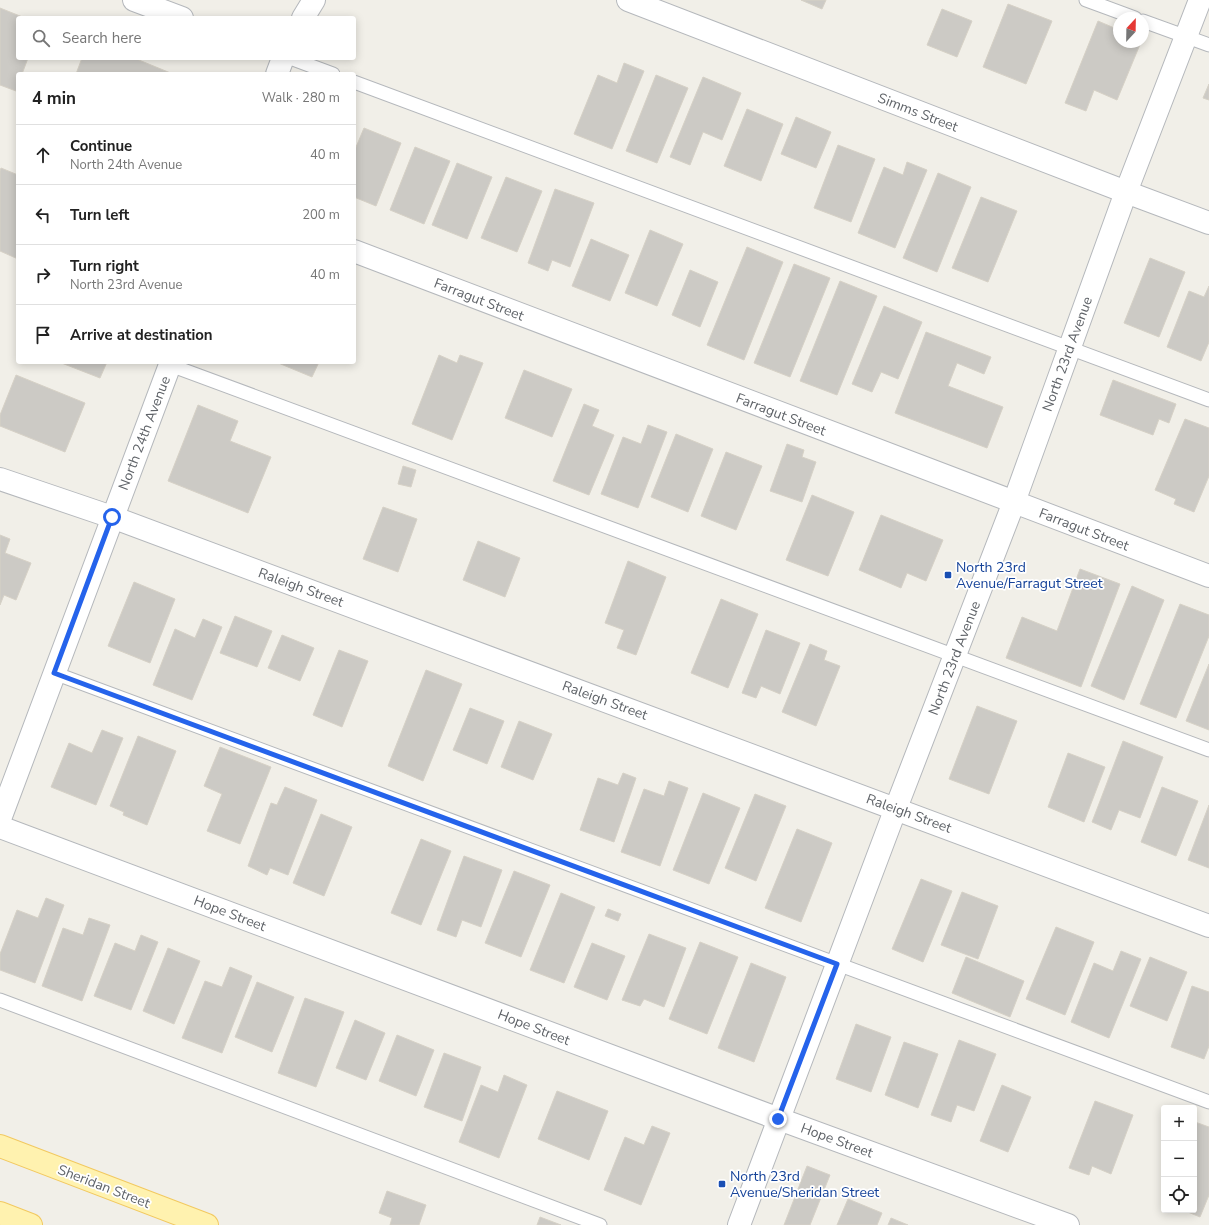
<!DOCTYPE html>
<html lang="en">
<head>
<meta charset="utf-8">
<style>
  body { margin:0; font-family:"Nunito Sans",sans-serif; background:#f2f2f2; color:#222 }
  .controls { position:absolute; right:12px; bottom:12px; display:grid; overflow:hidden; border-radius:4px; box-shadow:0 2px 10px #0003 }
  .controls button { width:36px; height:36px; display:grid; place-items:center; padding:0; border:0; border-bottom:1px solid #e0e0e0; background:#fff; color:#222; font:20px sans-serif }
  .compass { position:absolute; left:1113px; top:12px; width:36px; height:36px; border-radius:50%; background:#fff; box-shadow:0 2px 10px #0003; rotate:22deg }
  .stop { position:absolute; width:12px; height:12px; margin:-9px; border:3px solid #2563eb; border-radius:50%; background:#fff }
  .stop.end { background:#2563eb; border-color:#fff; box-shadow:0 1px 4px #0008 }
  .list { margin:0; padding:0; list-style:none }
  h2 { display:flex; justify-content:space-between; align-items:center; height:52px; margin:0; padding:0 16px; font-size:17px }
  h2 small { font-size:13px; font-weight:400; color:#767676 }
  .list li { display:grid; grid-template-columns:26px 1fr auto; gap:12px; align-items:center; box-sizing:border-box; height:60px; padding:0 16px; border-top:1px solid #e0e0e0 }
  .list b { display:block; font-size:15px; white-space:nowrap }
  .list p { margin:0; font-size:13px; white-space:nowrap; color:#767676 }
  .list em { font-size:13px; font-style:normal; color:#767676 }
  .icon { flex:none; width:22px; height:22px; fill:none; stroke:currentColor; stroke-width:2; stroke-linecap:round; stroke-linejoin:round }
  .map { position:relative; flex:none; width:1209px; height:1225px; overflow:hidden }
  .search { position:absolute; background:#fff; box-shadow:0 2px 10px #0003; left:16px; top:16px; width:340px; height:44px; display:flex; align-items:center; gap:10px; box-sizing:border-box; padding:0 14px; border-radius:4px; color:#767676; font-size:15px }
  .panel { position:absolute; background:#fff; box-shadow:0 2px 10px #0003; left:16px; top:72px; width:340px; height:292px; border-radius:4px }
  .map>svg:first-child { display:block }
</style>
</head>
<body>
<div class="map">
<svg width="1209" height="1225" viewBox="0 0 1209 1225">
  <rect width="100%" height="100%" fill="#f1efe8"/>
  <g fill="#cccac5" stroke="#d6d1c6">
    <path d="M801 0H826L822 9Z"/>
    <path d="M1008 4 1052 21 1026 84 983 67Z"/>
    <path d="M0 8 25 18H18V58H28L22 74H18V85L16 91 0 85Z"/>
    <path d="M942 9 972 21 957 57 927 45Z"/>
    <path d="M1098 21 1119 30V42H1141L1117 100 1094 90 1086 111 1065 103Z"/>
    <path d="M82 58H134L173 74H76Z"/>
    <path d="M624 63 644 71 612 149 574 134 598 75 617 83Z"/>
    <path d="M656 75 688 88 657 163 626 151Z"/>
    <path d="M703 77 741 93 722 140 703 132 690 165 670 157Z"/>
    <path d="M1209 84V100L1203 98Z"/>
    <path d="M747 109 783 124 761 181 724 166Z"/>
    <path d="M796 117 831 132 816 168 781 154Z"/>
    <path d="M364 128 401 143 376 206 354 197V152Z"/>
    <path d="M838 145 875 159 851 222 814 208Z"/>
    <path d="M415 147 450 161 424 224 390 210Z"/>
    <path d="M907 162 927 170 895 248 858 233 884 167 903 175Z"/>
    <path d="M457 163 492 177 467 239 432 225Z"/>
    <path d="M1 168 18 175V259L0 251V171Z"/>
    <path d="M938 173 971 187 937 272 903 258Z"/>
    <path d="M506 177 542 191 517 252 481 238Z"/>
    <path d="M555 189 594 203 570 267 552 260 548 271 528 263Z"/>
    <path d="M981 197 1017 211 988 282 952 268Z"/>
    <path d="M650 230 683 244 657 306 625 293Z"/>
    <path d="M591 239 629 255 610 301 572 286Z"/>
    <path d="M747 247 783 262 744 360 707 345Z"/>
    <path d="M1150 258 1185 272 1159 337 1124 323Z"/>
    <path d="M794 264 830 278 790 377 754 363Z"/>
    <path d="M690 270 718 282 700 327 672 315Z"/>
    <path d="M840 281 877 296 837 395 800 381Z"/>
    <path d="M1209 286V342L1201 361 1167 347 1189 291 1204 297Z"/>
    <path d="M884 306 922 322 898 379 881 372 872 392 852 384Z"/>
    <path d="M926 332 991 357 984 374 957 363 948 386 1003 407 987 448 895 413Z"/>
    <path d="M439 355 457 363 460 355 483 363 452 440 412 424Z"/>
    <path d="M59 362H107L100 378Z"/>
    <path d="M276 362H319L312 377Z"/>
    <path d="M524 370 572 389 552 437 505 418Z"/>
    <path d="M16 375 85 403 65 452 0 426V415Z"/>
    <path d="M1113 380 1176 404 1169 423 1159 419 1153 435 1100 415Z"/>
    <path d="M584 404 599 410 592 426 614 435 589 495 553 481Z"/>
    <path d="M198 405 238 421 230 441 271 457 248 513 168 481Z"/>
    <path d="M1185 419 1209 428V476L1194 512 1174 504 1176 499 1155 490Z"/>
    <path d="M648 425 667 432 638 508 601 494 623 437 641 444Z"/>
    <path d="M676 434 713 449 688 512 651 497Z"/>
    <path d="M787 444 804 450 802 457 816 462 802 502 770 491Z"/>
    <path d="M726 452 762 466 736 530 701 516Z"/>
    <path d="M403 466 416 470 411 487 398 484Z"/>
    <path d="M812 495 854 512 828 576 786 560Z"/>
    <path d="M383 507 417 519 398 572 363 559Z"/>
    <path d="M881 515 943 540 926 581 907 573 901 588 859 570Z"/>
    <path d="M0 535 10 539 5 553 31 563 16 600 4 595 0 605Z"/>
    <path d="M478 541 520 558 505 597 463 580Z"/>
    <path d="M628 561 666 577 636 655 617 648 624 630 605 623Z"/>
    <path d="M1080 569 1120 584 1081 687 1006 658 1022 617 1057 631Z"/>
    <path d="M134 582 175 599 150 663 108 646Z"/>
    <path d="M1132 586 1164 600 1124 700 1091 686Z"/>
    <path d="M721 599 758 614 728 688 691 673Z"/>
    <path d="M1180 604 1209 615V636L1176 718 1140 704Z"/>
    <path d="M235 616 272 631 257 667 220 653Z"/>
    <path d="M203 619 222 627 192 700 153 685 175 629 195 638Z"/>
    <path d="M766 630 800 643 780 694 761 686 756 698 742 693Z"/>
    <path d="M282 635 314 648 300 681 268 668Z"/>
    <path d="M810 644 827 651 824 660 840 666 816 726 782 712Z"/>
    <path d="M339 650 368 661 342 727 313 715Z"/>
    <path d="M1209 664V730L1186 721Z"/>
    <path d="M426 670 462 684 423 781 388 766Z"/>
    <path d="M977 706 1017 721 989 794 949 779Z"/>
    <path d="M470 708 504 721 487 764 453 750Z"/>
    <path d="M519 721 552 734 533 780 501 767Z"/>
    <path d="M102 730 123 738 96 805 51 787 69 743 92 753Z"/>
    <path d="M138 736 176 751 147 825 123 815 124 812 110 806Z"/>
    <path d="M1123 741 1163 757 1140 818 1119 810 1111 830 1092 822Z"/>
    <path d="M220 747 271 767 240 844 207 831 222 794 204 786Z"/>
    <path d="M1068 753 1105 767 1084 822 1048 807Z"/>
    <path d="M623 773 636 778 614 842 580 830 598 778 618 785Z"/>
    <path d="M669 781 688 788 660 866 621 852 644 789 664 796Z"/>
    <path d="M285 787 317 800 288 875 270 868 267 875 248 866 271 803 277 805Z"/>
    <path d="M1162 787 1198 801 1176 856 1141 842Z"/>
    <path d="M703 793 740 808 709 884 673 870Z"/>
    <path d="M755 794 786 806 756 881 725 868Z"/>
    <path d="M1209 805V868L1188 860Z"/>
    <path d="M321 814 352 827 324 896 293 883Z"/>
    <path d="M797 829 832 843 801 922 765 908Z"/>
    <path d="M421 839 451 851 421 925 391 913Z"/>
    <path d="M464 856 502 870 481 927 462 920 456 937 437 930Z"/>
    <path d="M514 871 550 885 521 957 485 943Z"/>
    <path d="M921 879 952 891 923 962 892 949Z"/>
    <path d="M962 892 998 906 978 959 941 945Z"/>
    <path d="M561 893 595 907 564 983 530 970Z"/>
    <path d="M46 898 64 905 35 983 0 970V954L17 910 38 918Z"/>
    <path d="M608 909 621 914 618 921 605 916Z"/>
    <path d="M89 918 110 925 82 1001 42 986 63 928 83 935Z"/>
    <path d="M1056 927 1094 942 1065 1015 1026 999Z"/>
    <path d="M649 934 686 948 664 1007 644 999 640 1006 622 1000Z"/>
    <path d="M141 935 158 942 131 1010 94 996 115 943 135 951Z"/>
    <path d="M700 942 738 957 707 1034 669 1019Z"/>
    <path d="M592 943 625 956 607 1000 574 987Z"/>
    <path d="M168 948 200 961 174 1024 143 1011Z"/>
    <path d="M1121 951 1141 959 1109 1038 1071 1022 1094 963 1113 971Z"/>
    <path d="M966 957 1024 981 1010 1017 952 993Z"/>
    <path d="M1150 957 1187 972 1167 1021 1130 1006Z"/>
    <path d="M751 963 786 977 754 1062 718 1048Z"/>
    <path d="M230 967 252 976 222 1053 182 1038 205 981 222 987Z"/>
    <path d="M257 982 294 997 272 1052 235 1037Z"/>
    <path d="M1192 986 1209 992V1046L1204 1059 1171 1047Z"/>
    <path d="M305 998 344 1012 316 1087 278 1073Z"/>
    <path d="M355 1020 385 1033 366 1080 336 1068Z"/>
    <path d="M856 1024 891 1037 871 1092 836 1079Z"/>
    <path d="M397 1035 434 1050 416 1096 379 1081Z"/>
    <path d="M959 1040 996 1054 974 1111 957 1105 951 1122 931 1115Z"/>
    <path d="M904 1042 938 1054 918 1108 885 1095Z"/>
    <path d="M444 1053 481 1067 462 1121 424 1107Z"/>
    <path d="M504 1075 527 1085 499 1158 459 1142 481 1085 498 1092Z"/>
    <path d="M1002 1085 1031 1097 1008 1152 980 1141Z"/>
    <path d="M557 1091 608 1111 589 1160 538 1139Z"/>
    <path d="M1095 1101 1133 1115 1111 1174 1092 1166 1089 1175 1069 1168Z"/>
    <path d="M1195 1122 1209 1127V1195L1200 1217 1183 1210H1194Z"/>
    <path d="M652 1126 670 1133 641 1205 604 1190 625 1137 644 1145Z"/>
    <path d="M807 1166 830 1175 810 1225H784Z"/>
    <path d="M387 1191 426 1205 419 1225H390L392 1218 379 1213Z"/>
    <path d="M848 1199 882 1213 877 1225H837Z"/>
    <path d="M540 1217 561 1225H537Z"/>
    <path d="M891 1218 908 1225H888Z"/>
  </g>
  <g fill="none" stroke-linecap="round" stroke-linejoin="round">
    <g stroke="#b5b8bc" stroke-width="15">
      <g id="service">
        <path d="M1086 0 1135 18"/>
        <path d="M1143 21 1209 45"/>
        <path d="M290 58 333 74"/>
        <path d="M354 82 1209 400"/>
        <path d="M170 365 1209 750"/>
        <path d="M54 673 1209 1102"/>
        <path d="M0 1000 600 1225"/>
      </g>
    </g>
    <g stroke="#b5b8bc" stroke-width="24">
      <g id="minor">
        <path d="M134 0 182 18"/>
        <path d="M628 0 1126 192 1209 223"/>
        <path d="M303 18 314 0"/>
        <path d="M277 74 283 58"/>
        <path d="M354 251 1209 576"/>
        <path d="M0 479 112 517 1209 926"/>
        <path d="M0 819 171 362"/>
        <path d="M0 827 779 1119 1068 1225"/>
        <path d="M739 1225 896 808 1014 502 1126 192 1200 0"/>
      </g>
    </g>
    <g stroke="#f2c960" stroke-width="24">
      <g id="primary">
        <path d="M0 1146 207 1225"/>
        <path d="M0 1213 31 1225"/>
      </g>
    </g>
    <use href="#service" stroke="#fff" stroke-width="13"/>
    <use href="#minor" stroke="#fff" stroke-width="22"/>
    <use href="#primary" stroke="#fff2af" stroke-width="22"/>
  </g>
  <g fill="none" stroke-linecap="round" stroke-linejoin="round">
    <path stroke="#2563eb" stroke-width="5" d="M112 517 54 673 837 964 778 1119"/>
  </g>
  <g fill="#1a4fb4" stroke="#fff" stroke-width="1.5">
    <rect x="944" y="571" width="8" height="8" rx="2"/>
    <rect x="718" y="1180" width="8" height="8" rx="2"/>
  </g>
  <g text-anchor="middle" stroke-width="3.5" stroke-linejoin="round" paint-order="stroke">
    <g font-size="14" fill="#5f6368" stroke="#fff">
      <text transform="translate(918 112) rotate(21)" y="5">Simms Street</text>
      <text transform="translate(479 299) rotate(21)" y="5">Farragut Street</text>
      <text transform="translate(1067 354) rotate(-70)" y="5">North 23rd Avenue</text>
      <text transform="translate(781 414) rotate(21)" y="5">Farragut Street</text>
      <text transform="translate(144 433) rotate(-69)" y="5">North 24th Avenue</text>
      <text transform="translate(1084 529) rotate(21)" y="5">Farragut Street</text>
      <text transform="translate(301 587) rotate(20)" y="5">Raleigh Street</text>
      <text transform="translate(954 658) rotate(-69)" y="5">North 23rd Avenue</text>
      <text transform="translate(605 700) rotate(20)" y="5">Raleigh Street</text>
      <text transform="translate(909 813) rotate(20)" y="5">Raleigh Street</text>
      <text transform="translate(230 913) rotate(21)" y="5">Hope Street</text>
      <text transform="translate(534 1027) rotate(21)" y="5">Hope Street</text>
      <text transform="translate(837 1140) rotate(20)" y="5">Hope Street</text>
      <text transform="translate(104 1186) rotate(21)" y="5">Sheridan Street</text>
    </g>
    <g font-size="14" fill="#164399" stroke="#fff" text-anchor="start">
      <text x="956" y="572">North 23rd<tspan x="956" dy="16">Avenue/Farragut Street</tspan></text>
      <text x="730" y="1181">North 23rd<tspan x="730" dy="16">Avenue/Sheridan Street</tspan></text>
    </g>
  </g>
</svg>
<div class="controls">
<button>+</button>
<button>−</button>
<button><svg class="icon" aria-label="locate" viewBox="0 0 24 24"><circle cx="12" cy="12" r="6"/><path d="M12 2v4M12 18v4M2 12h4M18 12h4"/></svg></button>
</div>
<svg class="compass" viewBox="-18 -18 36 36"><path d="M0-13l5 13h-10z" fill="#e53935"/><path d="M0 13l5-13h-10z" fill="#767676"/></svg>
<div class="stop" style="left:112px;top:517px"></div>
<div class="stop end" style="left:778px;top:1119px"></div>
<div class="search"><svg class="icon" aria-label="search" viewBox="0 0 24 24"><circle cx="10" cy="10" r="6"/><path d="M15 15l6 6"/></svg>Search here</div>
<section class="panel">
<h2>4 min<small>Walk · 280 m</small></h2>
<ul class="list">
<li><svg class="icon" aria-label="ahead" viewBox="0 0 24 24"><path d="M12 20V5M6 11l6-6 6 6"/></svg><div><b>Continue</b><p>North 24th Avenue</p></div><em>40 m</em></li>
<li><svg class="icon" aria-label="left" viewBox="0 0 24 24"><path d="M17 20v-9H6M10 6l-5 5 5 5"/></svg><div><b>Turn left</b></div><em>200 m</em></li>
<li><svg class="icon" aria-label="right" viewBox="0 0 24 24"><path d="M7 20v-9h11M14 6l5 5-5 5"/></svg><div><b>Turn right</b><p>North 23rd Avenue</p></div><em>40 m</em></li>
<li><svg class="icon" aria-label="arrive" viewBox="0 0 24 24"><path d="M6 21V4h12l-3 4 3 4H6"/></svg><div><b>Arrive at destination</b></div></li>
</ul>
</section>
</div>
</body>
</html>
